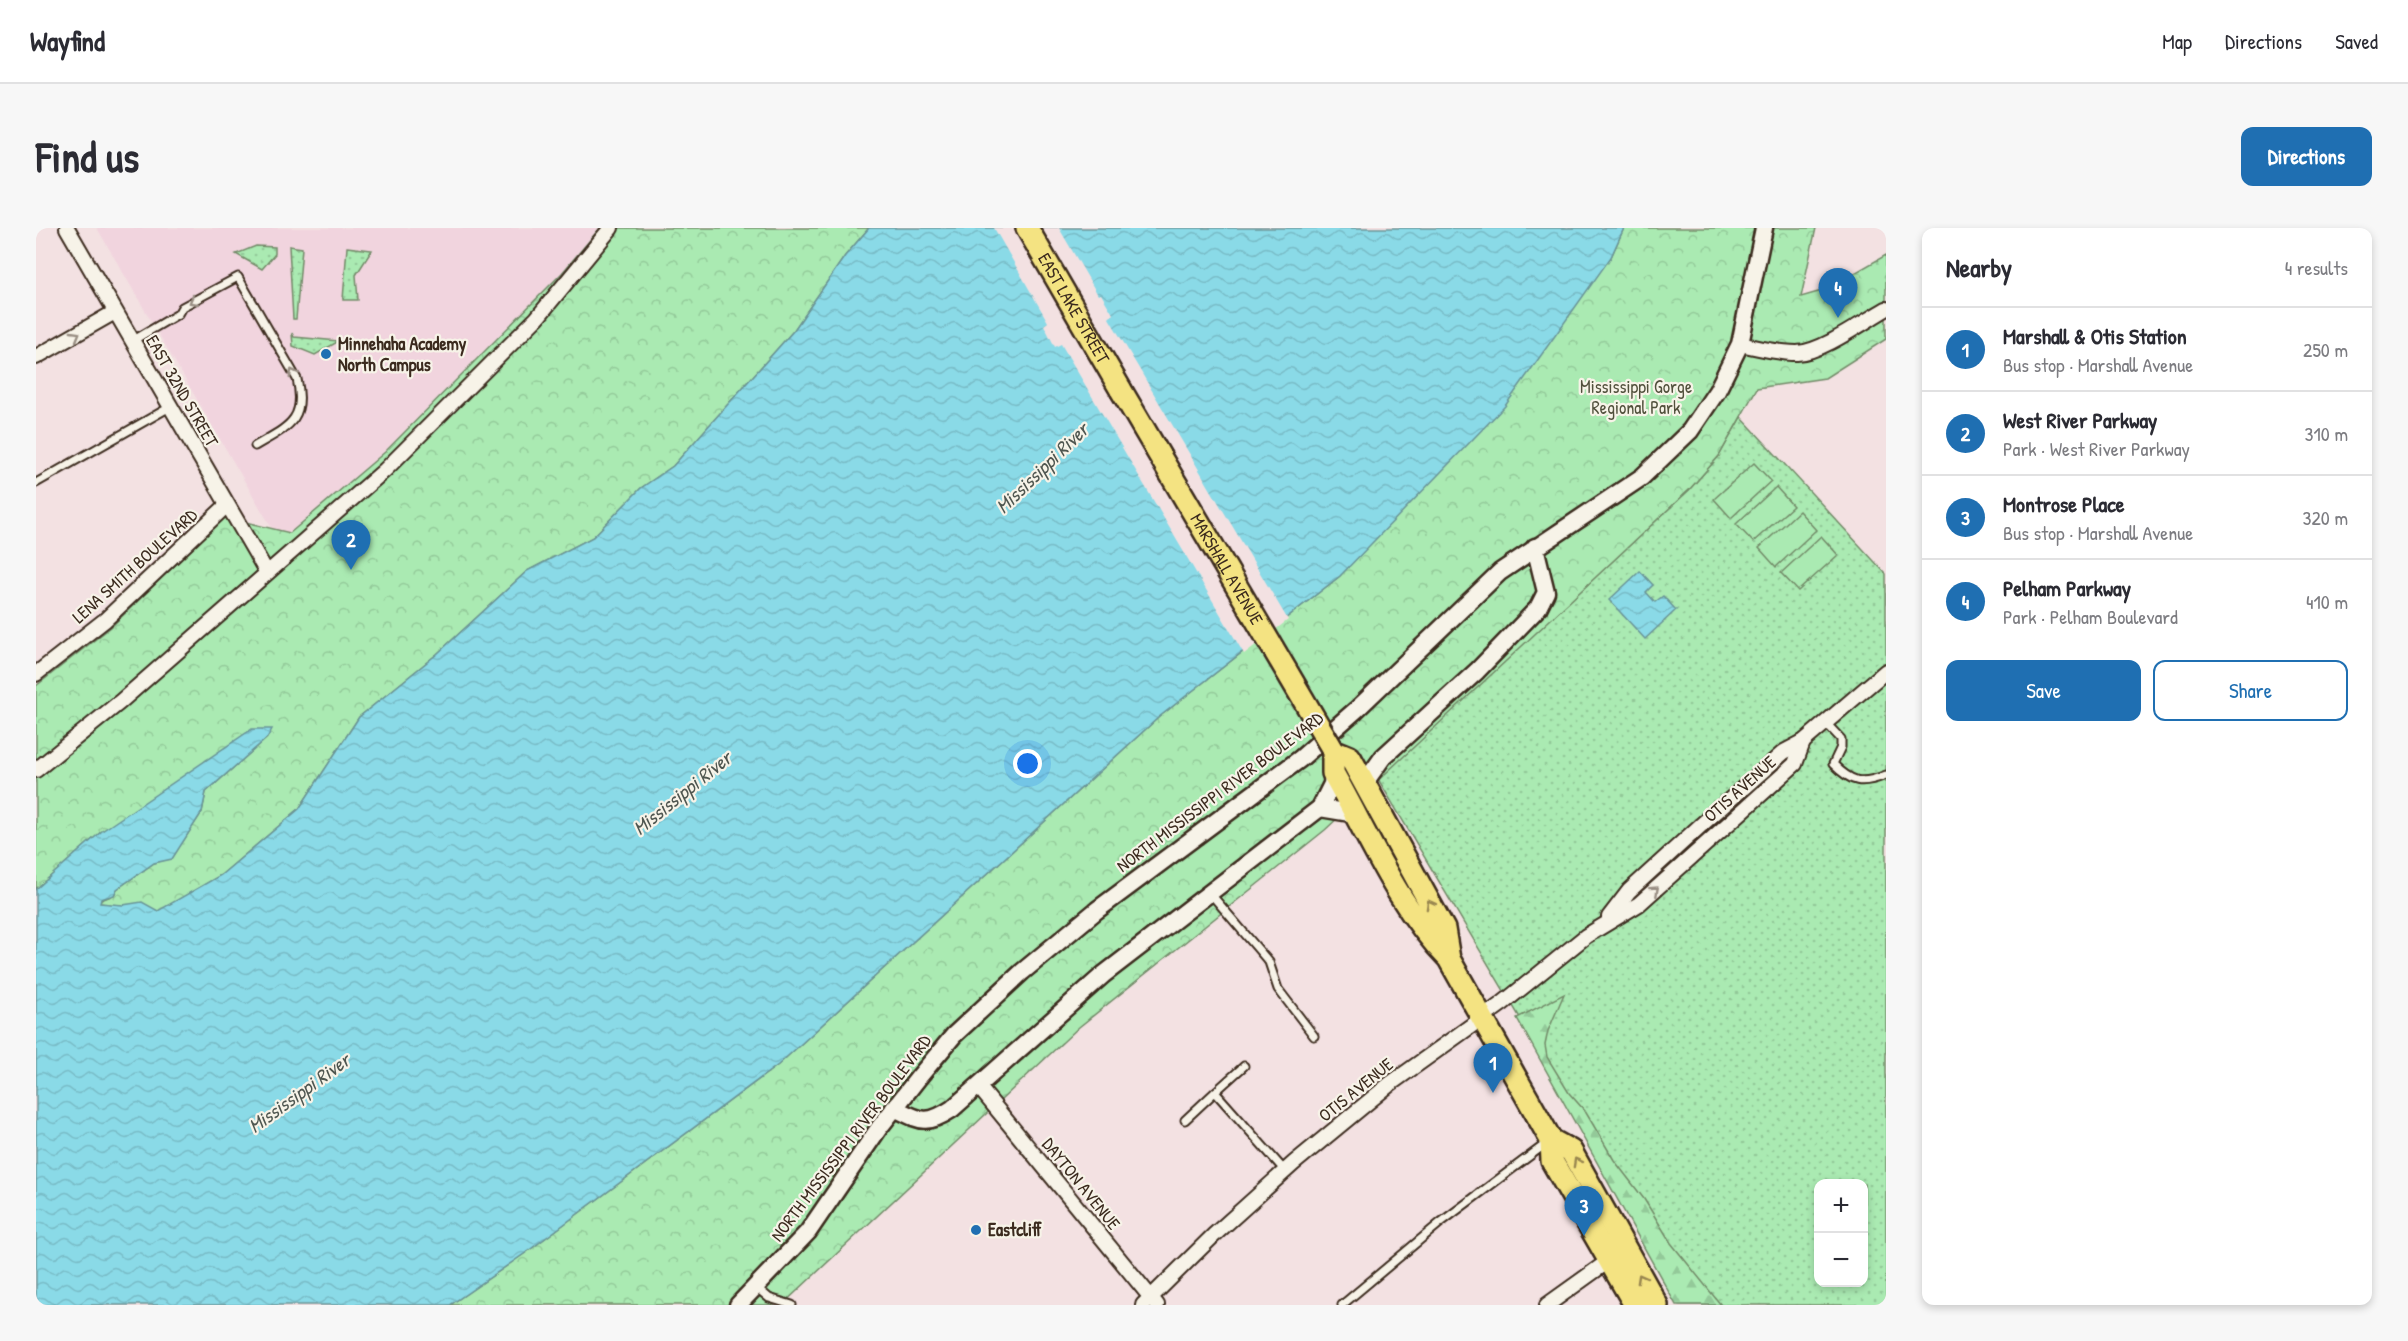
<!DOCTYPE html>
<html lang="en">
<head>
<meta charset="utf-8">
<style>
  body { margin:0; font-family:"Patrick Hand",sans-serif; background:#f7f7f7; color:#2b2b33 }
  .controls { position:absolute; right:18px; bottom:18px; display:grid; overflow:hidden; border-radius:12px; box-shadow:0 3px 9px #0003 }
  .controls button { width:54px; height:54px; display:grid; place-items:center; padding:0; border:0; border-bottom:2px solid #e1e1e2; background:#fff; color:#2b2b33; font:30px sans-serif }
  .you { position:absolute; left:992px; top:536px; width:21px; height:21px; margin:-15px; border:4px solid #fff; border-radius:50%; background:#1a73e8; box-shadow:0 0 0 9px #1a73e833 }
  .badge { display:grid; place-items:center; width:39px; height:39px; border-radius:50%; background:#1f6fb2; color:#fff; font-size:20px; font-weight:700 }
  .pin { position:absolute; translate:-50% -50px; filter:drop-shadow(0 2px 3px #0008) }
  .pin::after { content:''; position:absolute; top:32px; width:21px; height:18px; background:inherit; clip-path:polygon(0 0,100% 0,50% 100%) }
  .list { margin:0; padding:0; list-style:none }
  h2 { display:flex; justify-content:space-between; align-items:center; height:78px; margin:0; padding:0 24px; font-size:26px }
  h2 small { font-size:20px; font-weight:400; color:#7c7c81 }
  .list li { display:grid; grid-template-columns:39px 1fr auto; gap:18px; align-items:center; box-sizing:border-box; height:84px; padding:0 24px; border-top:2px solid #e1e1e2 }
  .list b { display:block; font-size:22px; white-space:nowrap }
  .list p { margin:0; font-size:20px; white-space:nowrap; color:#7c7c81 }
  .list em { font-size:20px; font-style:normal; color:#7c7c81 }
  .actions { display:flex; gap:12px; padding:18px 24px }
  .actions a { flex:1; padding:14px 0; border:2px solid #1f6fb2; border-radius:12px; text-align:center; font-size:21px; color:#1f6fb2 }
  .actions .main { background:#1f6fb2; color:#fff }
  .map { position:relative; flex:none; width:1850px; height:1077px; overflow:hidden; border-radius:12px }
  header { display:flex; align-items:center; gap:36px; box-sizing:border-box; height:84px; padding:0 30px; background:#fff; border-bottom:2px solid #e1e1e2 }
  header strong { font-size:28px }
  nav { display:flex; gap:33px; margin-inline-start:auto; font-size:21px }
  .intro { display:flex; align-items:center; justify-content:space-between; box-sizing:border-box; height:144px; padding:0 36px }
  h1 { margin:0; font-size:42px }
  .button { padding:15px 27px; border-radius:12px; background:#1f6fb2; color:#fff; font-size:21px; font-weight:700 }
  main { display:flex; gap:36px; padding:0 36px }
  aside { flex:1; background:#fff; border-radius:12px; box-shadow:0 3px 9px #0003 }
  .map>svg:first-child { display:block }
</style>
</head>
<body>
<header>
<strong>Wayfind</strong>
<nav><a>Map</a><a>Directions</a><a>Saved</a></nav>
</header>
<div class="intro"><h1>Find us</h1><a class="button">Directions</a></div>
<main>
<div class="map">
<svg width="1850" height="1077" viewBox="0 0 1850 1077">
  <defs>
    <pattern id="grass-dots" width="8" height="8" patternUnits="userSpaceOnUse" patternTransform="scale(1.5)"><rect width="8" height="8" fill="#aaeab2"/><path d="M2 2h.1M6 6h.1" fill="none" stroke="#93c999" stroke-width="1.8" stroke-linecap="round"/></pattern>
    <pattern id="forest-firs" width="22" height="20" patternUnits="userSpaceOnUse" patternTransform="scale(1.5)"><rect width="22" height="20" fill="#aaeab2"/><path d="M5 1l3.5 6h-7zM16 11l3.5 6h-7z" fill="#93c999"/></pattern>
    <pattern id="park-crowns" width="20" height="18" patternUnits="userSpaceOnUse" patternTransform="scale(1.5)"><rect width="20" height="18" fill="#aaeab2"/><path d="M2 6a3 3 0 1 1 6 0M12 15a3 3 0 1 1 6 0" fill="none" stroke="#93c999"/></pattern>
    <pattern id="water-waves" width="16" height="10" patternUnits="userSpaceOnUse" patternTransform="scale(1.5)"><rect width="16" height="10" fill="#8adae7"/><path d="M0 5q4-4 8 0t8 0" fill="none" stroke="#78bbc6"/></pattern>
  </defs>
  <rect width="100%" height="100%" fill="#f3e1e2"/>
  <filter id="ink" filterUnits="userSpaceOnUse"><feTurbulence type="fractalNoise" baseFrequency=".0167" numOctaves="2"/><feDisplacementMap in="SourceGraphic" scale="12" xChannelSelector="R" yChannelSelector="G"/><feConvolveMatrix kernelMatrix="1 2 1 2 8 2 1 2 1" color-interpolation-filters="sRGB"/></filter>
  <g filter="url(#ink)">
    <path fill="#f1d4de" d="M61 0H564L526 45 349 224 254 305 237 302Z"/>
    <g fill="url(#grass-dots)" stroke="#728a68" stroke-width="1.5" fill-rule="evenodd">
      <path d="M220 18 239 19V26L226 41 200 26Z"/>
      <path d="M253 18 266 20 260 91H257Z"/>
      <path d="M311 19 336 22 320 47 322 72H307Z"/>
      <path d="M256 105 258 109 303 113 279 127 257 118Z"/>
      <path d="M1705 189 1850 346V1077H1643L1486 793 1342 551 1653 262 1683 228ZM1782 956H1828V1054H1782Z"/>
    </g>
    <path fill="url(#forest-firs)" stroke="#728a68" stroke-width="1.5" d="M1528 766 1512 803 1509 817 1511 829 1533 865 1549 883 1578 932 1608 971 1635 1015 1685 1077H1640L1481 790Z"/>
    <g fill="url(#park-crowns)" stroke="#728a68" stroke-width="1.5">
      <path d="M564 0H833L809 28 758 102 637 238 605 260 557 309 491 343 401 426 323 489 263 581 185 647 122 684C97 669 90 682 64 675L65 672 78 667 81 661 118 635 136 630 166 584 170 564 231 510 66 603 0 661V458L75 399 189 289 254 305 349 224 526 45Z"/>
      <path d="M1588 0H1780L1765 69 1789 62 1850 27V111L1789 150 1721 160 1683 228 1653 262 1289 602 1043 799 746 1077H414L488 1026 742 837 1123 489 1304 348 1575 29Z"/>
    </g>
    <g fill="#aaeab2" stroke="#728a68" stroke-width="1.5">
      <path d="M1718 235 1735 253 1695 290 1678 271Z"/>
      <path d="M1740 259 1757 278 1717 314 1700 296Z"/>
      <path d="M1763 283 1780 302 1740 339 1723 320Z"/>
      <path d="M1785 308 1802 327 1762 363 1745 345Z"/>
    </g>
    <g fill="url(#water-waves)" stroke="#6a9497" stroke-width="1.5">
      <path d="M833 0H1588L1575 29 1469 178 1304 348 1123 489 742 837 488 1026 414 1077H0V661L66 603 216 501H236L231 510 170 564 166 584 136 631 118 635 81 661 78 667 65 671 64 675 87 677 106 674 122 683 185 647 263 581 323 489 401 426 491 343 557 309 605 260 637 238 758 102 809 28Z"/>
      <path d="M1604 343 1617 357 1610 364 1619 374 1627 368 1640 382 1609 411 1573 372Z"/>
    </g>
    <path fill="#f3e1e2" d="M958 0H1023L1062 67 1065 66 1077 86 1073 90 1252 392 1208 426 1025 116 1019 119 1008 97 1012 94Z"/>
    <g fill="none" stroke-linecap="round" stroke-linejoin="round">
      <g stroke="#3b2a1e" stroke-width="11">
        <g id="service">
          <path d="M96 113 142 86 146 79 202 49 261 151C271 193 251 199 219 218"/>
          <path d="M0 255 134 179"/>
          <path d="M1790 495 1805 511V519L1797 536C1816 555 1825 557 1850 547"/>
          <path d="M1174 665 1233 734 1242 761 1278 808"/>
          <path d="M1179 864 1208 838"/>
          <path d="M1149 892 1179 864 1249 943"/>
          <path d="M720 1059 733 1070 756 1077"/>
          <path d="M1306 1077 1404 995 1511 915"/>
        </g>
      </g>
      <g stroke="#3b2a1e" stroke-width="18">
        <g id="minor">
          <path d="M31 0 230 343"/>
          <path d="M1704 116C1723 120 1741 125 1761 125 1786 124 1827 94 1850 81"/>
          <path d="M0 129 79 84"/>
          <path d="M0 446 69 392 191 277"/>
          <path d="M0 542 84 474 349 242 501 90 575 0"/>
          <path d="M1573 689 1593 663 1664 598 1748 524 1767 514 1850 443"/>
          <path d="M942 858 1121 1077"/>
          <path d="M1107 1077 1178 1007 1258 935 1354 856 1467 775 1550 708 1603 676 1759 536 1767 514"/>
          <path d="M1511 1077 1578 1029"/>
        </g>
      </g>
      <g stroke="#3b2a1e" stroke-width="21">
        <g id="tertiary">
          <path d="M1332 565V550L1347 529 1441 443 1502 380 1510 364 1499 319"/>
          <path d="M1284 580 1320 586"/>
          <path d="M858 880C885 893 890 898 916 881L1067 747 1284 580 1296 556 1297 545"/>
          <path d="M702 1077 772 1004 843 900 883 849 918 807 986 744 1061 682 1264 531 1320 482 1464 344 1606 249 1654 203 1681 163 1704 116 1728 0"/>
        </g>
      </g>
      <g stroke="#3b2a1e" stroke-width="26">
        <g id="primary">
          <path id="s1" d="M991 0 1085 162"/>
          <path d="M1413 731 1408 701 1314 529 1297 522V545C1332 607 1362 679 1413 731L1515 912 1516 933 1599 1077"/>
          <path d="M1515 912 1535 923 1621 1077"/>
        </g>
      </g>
      <use href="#service" stroke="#f7f3e8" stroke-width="7"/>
      <use href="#minor" stroke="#f7f3e8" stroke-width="14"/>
      <use href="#tertiary" stroke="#f7f3e8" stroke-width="16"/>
      <use href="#primary" stroke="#f4e382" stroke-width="21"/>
      <g stroke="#3b2a1e" stroke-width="26" stroke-linecap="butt">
        <g id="primary-bridge">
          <path id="s2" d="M1085 162 1297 522"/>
        </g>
      </g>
      <use href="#primary-bridge" stroke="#f4e382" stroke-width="21"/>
    </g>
    <defs><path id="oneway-chevron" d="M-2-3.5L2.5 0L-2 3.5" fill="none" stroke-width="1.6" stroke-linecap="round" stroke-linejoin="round" transform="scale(1.5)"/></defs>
    <g stroke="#998e83">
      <use href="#oneway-chevron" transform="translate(157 73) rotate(150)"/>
      <use href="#oneway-chevron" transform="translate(40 107) rotate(-30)"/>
      <use href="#oneway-chevron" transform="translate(257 145) rotate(-117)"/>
      <use href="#oneway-chevron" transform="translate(1619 662) rotate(-42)"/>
    </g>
    <g stroke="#988650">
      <use href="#oneway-chevron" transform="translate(1394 676) rotate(-119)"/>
      <use href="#oneway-chevron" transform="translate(1541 934) rotate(-119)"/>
      <use href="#oneway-chevron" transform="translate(1605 1050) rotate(-119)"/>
    </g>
  </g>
  <g fill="#1f6fb2" stroke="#f7f3e8" stroke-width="2">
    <circle cx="290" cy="126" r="6"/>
    <circle cx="940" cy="1002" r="6"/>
  </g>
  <g text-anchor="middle" stroke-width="4.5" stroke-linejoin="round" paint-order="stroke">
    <g font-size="18" fill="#3b2a1e" stroke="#f7f3e8">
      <text dy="6" stroke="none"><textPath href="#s1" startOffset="93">EAST LAKE STREET</textPath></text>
      <text transform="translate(146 163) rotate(60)" y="6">EAST 32ND STREET</text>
      <text transform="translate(99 338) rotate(-42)" y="6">LENA SMITH BOULEVARD</text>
      <text dy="6" stroke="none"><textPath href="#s2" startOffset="208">MARSHALL AVENUE</textPath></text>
      <text transform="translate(1704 561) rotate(-42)" y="6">OTIS AVENUE</text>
      <text transform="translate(1184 564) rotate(-37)" y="6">NORTH MISSISSIPPI RIVER BOULEVARD</text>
      <text transform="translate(1320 862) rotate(-39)" y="6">OTIS AVENUE</text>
      <text transform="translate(815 910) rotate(-53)" y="6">NORTH MISSISSIPPI RIVER BOULEVARD</text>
      <text transform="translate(1045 956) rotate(51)" y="6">DAYTON AVENUE</text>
    </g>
    <g font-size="18" font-weight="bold" fill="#3b2a1e" stroke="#f7f3e8" text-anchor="start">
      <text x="302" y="122">Minnehaha Academy<tspan x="302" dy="21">North Campus</tspan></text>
      <text x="952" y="1008">Eastcliff</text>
    </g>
    <g font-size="18" fill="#51503c" stroke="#f7f3e8">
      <text x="1600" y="165">Mississippi Gorge<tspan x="1600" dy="21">Regional Park</tspan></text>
    </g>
    <g font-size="20" font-style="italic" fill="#4f5650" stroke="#f7f3e8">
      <text transform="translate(1006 240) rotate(-44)" y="7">Mississippi River</text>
      <text transform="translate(646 565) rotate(-39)" y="7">Mississippi River</text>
      <text transform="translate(263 865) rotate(-36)" y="7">Mississippi River</text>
    </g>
  </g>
</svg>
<div class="controls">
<button>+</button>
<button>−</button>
</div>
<div class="you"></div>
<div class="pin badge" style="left:1457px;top:865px">1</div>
<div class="pin badge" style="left:315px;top:342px">2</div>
<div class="pin badge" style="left:1548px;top:1008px">3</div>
<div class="pin badge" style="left:1802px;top:90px">4</div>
</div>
<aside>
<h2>Nearby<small>4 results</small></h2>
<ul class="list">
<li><span class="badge">1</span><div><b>Marshall &amp; Otis Station</b><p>Bus stop · Marshall Avenue</p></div><em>250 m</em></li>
<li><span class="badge">2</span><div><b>West River Parkway</b><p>Park · West River Parkway</p></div><em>310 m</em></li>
<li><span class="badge">3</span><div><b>Montrose Place</b><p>Bus stop · Marshall Avenue</p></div><em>320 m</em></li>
<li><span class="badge">4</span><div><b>Pelham Parkway</b><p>Park · Pelham Boulevard</p></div><em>410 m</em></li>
</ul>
<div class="actions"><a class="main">Save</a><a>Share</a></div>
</aside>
</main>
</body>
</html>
